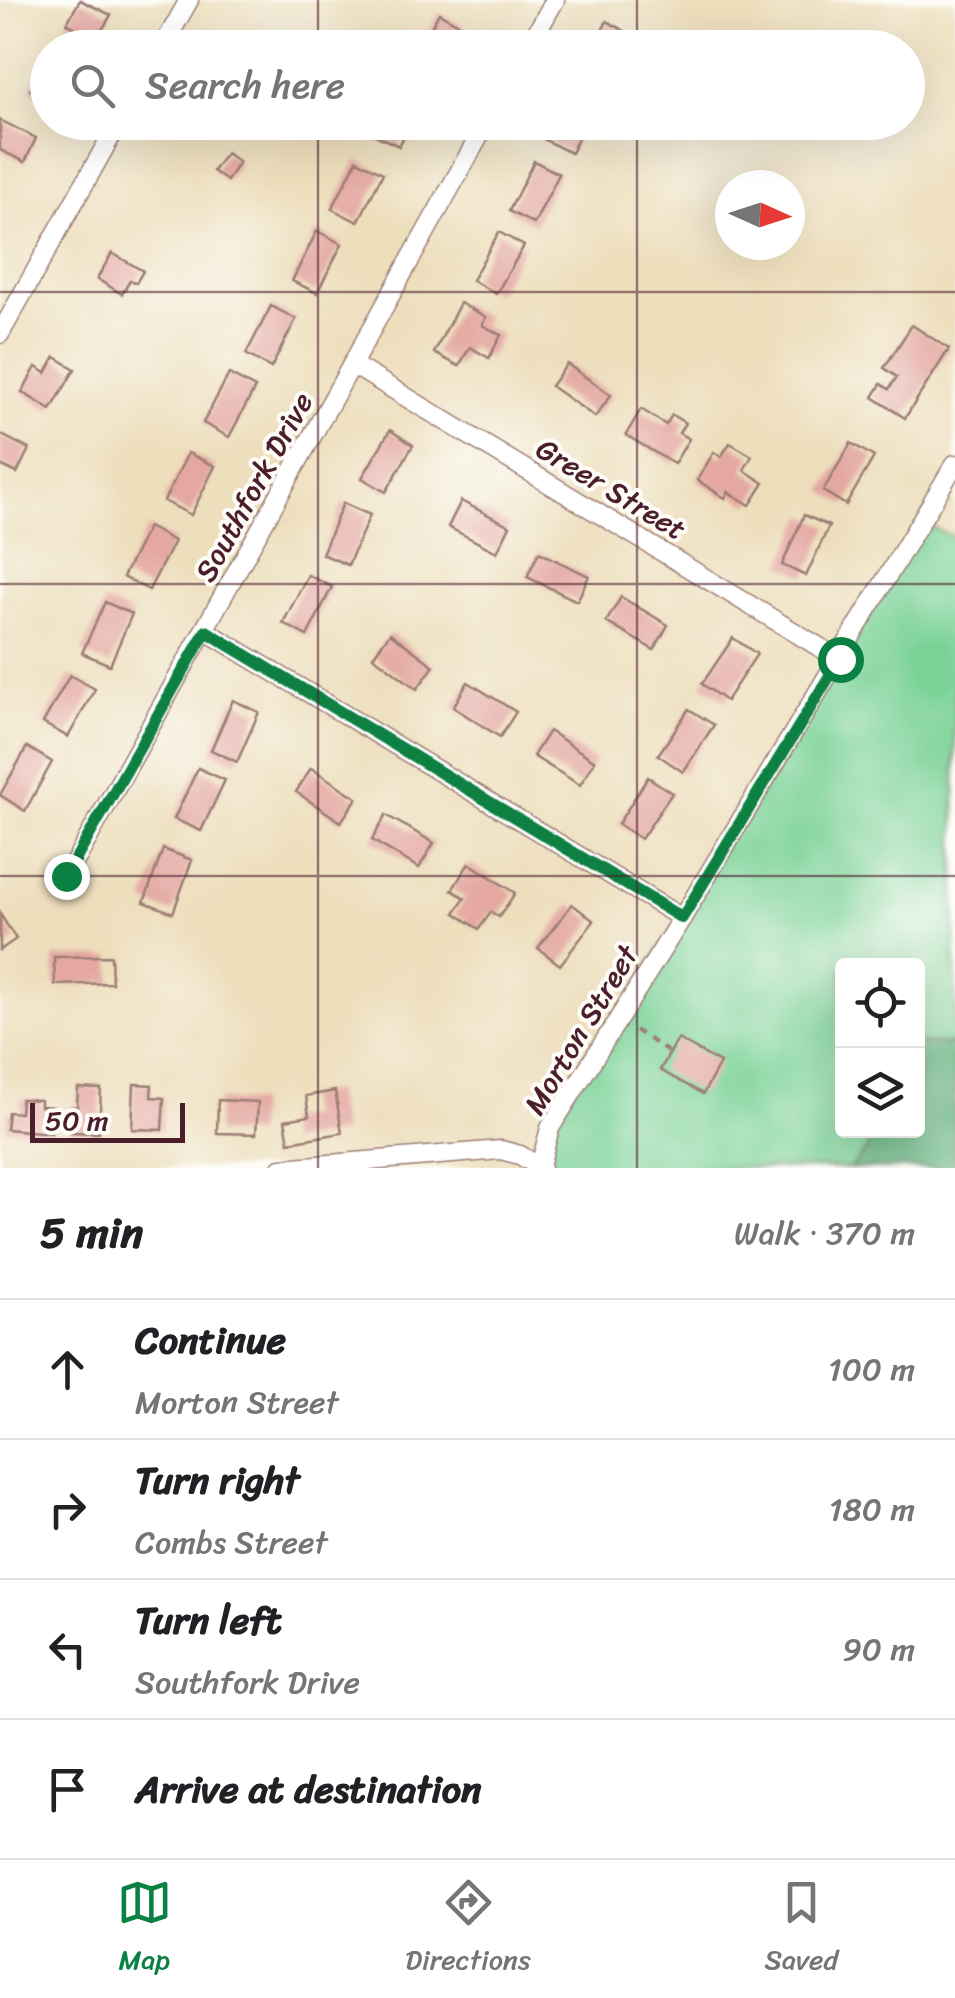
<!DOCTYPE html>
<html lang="en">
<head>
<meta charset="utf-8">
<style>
  body { margin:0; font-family:Sriracha,sans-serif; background:#f2f2f2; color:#202124 }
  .controls { position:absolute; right:30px; bottom:30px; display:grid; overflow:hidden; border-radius:10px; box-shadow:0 10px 40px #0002 }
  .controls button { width:90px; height:90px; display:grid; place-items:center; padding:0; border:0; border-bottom:2px solid #e0e0e0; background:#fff; color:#202124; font:50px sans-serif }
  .compass { position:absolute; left:715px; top:170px; width:90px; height:90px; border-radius:50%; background:#fff; box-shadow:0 10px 40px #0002; rotate:93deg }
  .scale { position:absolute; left:30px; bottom:25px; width:155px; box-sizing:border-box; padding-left:10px; border:5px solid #4a1f2b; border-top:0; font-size:28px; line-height:35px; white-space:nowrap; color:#4a1f2b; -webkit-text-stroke:8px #fdfcf7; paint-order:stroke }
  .stop { position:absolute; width:30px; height:30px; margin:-22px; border:8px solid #0b8043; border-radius:50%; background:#fff }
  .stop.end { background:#0b8043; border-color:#fff; box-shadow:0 2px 10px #0008 }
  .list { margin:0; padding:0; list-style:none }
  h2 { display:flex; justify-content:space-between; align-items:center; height:130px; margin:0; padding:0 40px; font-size:42px }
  h2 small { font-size:32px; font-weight:400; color:#757577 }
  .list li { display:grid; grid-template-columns:65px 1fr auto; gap:30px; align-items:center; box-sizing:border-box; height:140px; padding:0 40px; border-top:2px solid #e0e0e0 }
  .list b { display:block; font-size:38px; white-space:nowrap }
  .list p { margin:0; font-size:32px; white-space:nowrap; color:#757577 }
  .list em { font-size:32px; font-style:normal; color:#757577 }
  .icon { flex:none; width:55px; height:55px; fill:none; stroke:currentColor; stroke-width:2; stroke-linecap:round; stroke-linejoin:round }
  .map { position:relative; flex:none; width:955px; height:1168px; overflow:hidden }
  .search { position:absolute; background:#fff; box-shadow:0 10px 40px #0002; left:30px; right:30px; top:30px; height:110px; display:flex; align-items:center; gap:25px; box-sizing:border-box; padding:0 35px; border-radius:55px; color:#757577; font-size:38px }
  .sheet { height:690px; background:#fff }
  nav { display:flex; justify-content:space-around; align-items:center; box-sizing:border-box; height:140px; border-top:2px solid #e0e0e0; background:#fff; font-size:28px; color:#757577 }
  nav a { display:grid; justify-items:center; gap:5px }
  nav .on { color:#0b8043 }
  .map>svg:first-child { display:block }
</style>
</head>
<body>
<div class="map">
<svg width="955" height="1168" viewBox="0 0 955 1168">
  <rect width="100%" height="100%" fill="#fdfcf7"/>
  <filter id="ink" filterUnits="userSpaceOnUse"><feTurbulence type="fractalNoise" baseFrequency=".01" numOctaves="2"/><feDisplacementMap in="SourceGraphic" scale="20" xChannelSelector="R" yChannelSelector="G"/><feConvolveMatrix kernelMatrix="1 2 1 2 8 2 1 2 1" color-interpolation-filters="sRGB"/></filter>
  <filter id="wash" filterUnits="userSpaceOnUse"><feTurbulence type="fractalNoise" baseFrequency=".0048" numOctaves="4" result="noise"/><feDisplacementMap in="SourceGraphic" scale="40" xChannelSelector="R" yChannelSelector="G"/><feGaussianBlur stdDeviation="2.25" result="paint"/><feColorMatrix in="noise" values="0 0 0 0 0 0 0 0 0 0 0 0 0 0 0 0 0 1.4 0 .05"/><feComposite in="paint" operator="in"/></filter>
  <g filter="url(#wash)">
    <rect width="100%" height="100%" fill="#eddebc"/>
    <path fill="#7ad297" stroke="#627861" stroke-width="2.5" d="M920 522 955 538V1044H918V966H842V1130L874 1131 866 1151 850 1168H541L550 1128Z"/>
    <path fill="#63b480" stroke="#566a56" stroke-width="2.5" d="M918 1044H955V1168H850L866 1151 874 1131 918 1130Z"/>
    <g id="blocks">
      <g fill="#e4a7a1">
        <path d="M80 0 111 15 96 40 67 23Z"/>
        <path d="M439 13 464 27 453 48H420Z"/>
        <path d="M607 21 633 36 627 48H593Z"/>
        <path d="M44 63 48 65V99L30 90Z"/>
        <path d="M0 120 36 138 25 162 0 150Z"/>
        <path d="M378 122H411L399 146 373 134Z"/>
        <path d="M554 122H586L571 153 545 140Z"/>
        <path d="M226 153 239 162 227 181 213 171Z"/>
        <path d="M357 160 383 173 358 222 332 209Z"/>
        <path d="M534 161 559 174 534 224 509 211Z"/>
        <path d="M317 231 342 244 317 293 292 281Z"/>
        <path d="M499 232 524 246 496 294 472 280Z"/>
        <path d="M112 253 143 271 136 283 130 280 122 294 97 279Z"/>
        <path d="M460 303 486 317 482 325 501 335 489 358 470 347 459 366 434 353Z"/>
        <path d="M271 306 296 319 271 368 246 354Z"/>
        <path d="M912 325 949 349 905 418 873 397 881 384 889 389 897 377 884 368Z"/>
        <path d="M55 357 75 369 51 410 22 392 36 367 46 373Z"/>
        <path d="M567 364 611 395 595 417 551 386Z"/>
        <path d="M229 374 255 388 229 437 203 423Z"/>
        <path d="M641 409 666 425 672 415 685 423 679 433 689 439 674 464 626 435Z"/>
        <path d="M390 430 413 445 386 492 362 478Z"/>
        <path d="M0 434 29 449 17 473 0 465Z"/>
        <path d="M730 443 752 456 744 470 764 483 750 505 728 492 725 498 697 480 714 452 721 457Z"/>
        <path d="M851 443 874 457 846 505 823 491Z"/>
        <path d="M188 453 215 466 191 515 164 501Z"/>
        <path d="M461 501 510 526 497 552 448 527Z"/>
        <path d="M343 503 370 515 348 565 322 554Z"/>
        <path d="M804 515 829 526 806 576 782 565Z"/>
        <path d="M148 527 174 541 149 590 123 577Z"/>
        <path d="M539 552 589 576 577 601 527 577Z"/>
        <path d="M308 575 332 587 307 636 283 623Z"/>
        <path d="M621 597 668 625 654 650 606 622Z"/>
        <path d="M105 602 132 614 110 665 82 653Z"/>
        <path d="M390 633 434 666 417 689 373 656Z"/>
        <path d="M733 638 757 654 726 701 702 684Z"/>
        <path d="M70 675 95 689 68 737 43 723Z"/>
        <path d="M468 682 516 712 500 737 453 707Z"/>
        <path d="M233 700 259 712 237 762 211 750Z"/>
        <path d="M689 709 714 725 683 772 658 755Z"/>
        <path d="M549 731 595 761 580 785 533 756Z"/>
        <path d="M27 747 52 762 25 811 0 795Z"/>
        <path d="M198 768 225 780 201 831 174 819Z"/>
        <path d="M311 768 357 798 341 822 296 792Z"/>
        <path d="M648 777 672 793 641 839 618 824Z"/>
        <path d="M386 815 434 843 419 868 372 840Z"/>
        <path d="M163 849 192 860 173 913 144 902Z"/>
        <path d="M469 863 515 893 499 917 491 912 479 929 455 913 465 898 452 890Z"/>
        <path d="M572 904 594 921 560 965 538 948Z"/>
        <path d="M0 914 16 939 0 950Z"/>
        <path d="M111 956 112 983 55 985 54 957Z"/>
        <path d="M678 1039 720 1063 703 1094 660 1070Z"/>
        <path d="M134 1084 152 1085 151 1097 164 1098 162 1130 132 1129Z"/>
        <path d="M78 1088 101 1089 99 1133 70 1132 71 1107H77Z"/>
        <path d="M335 1091 342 1133 289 1142 285 1120 309 1116 306 1096Z"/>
        <path d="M21 1099 40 1100V1106L53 1107 51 1133 6 1129 8 1112 20 1113Z"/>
        <path d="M218 1100 258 1102 256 1134 217 1133Z"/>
      </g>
    </g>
  </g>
  <g filter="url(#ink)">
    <use href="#blocks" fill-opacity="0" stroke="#9c7e74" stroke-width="2.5"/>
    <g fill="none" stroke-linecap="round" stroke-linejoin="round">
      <g stroke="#9c7e74" stroke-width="21">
        <g id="street">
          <path d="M162 48 189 0"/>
          <path d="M528 48 555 0"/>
          <path d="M0 334 119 122"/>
          <path d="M353 365 839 659"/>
          <path d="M206 631 682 918"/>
          <path d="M67 876 487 122"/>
          <path d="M540 1166 550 1128 682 918 955 464"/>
          <path d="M281 1168 501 1150 520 1155 541 1168"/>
        </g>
      </g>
      <path stroke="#9c7e74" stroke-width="4" stroke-dasharray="8 8" stroke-linecap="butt" d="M635 1030 670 1053"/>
      <use href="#street" stroke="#fff" stroke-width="18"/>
    </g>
  </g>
  <g fill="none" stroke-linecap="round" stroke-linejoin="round" filter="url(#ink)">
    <path stroke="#0b8043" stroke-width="12" d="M66 876 206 631 682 918 840 659"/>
  </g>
  <path fill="none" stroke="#4a1f2b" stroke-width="2.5" stroke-opacity="0.55" d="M318 0V48M637 0V48M318 122V1168M637 122V1168M0 292H955M0 584H955M0 876H955"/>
  <g text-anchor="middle" stroke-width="8" stroke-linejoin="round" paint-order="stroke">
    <g font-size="30" fill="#4a1f2b" stroke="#fdfcf7">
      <text transform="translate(254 487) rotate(-61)" y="10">Southfork Drive</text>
      <text transform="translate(611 489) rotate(31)" y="10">Greer Street</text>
      <text transform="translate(581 1030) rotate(-59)" y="10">Morton Street</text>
    </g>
  </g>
</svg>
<div class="controls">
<button><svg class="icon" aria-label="locate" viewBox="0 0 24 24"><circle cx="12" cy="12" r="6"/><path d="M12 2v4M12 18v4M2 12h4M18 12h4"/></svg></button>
<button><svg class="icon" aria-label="layers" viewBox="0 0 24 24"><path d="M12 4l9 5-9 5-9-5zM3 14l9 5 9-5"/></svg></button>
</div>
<svg class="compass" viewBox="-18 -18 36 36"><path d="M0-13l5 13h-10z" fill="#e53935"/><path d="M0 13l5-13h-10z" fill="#757577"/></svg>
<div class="scale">50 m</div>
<div class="stop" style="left:840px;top:659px"></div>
<div class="stop end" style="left:66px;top:876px"></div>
<div class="search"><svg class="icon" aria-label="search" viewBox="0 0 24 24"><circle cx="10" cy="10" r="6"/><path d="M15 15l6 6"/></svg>Search here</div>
</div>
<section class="sheet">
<h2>5 min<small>Walk · 370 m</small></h2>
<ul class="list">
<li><svg class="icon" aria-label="ahead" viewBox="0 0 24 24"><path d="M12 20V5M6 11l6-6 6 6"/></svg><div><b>Continue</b><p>Morton Street</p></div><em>100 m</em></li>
<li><svg class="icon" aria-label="right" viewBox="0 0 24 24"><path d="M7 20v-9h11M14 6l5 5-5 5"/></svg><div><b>Turn right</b><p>Combs Street</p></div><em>180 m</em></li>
<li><svg class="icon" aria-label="left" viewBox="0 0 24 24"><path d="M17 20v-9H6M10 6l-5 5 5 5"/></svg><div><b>Turn left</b><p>Southfork Drive</p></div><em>90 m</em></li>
<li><svg class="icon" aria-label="arrive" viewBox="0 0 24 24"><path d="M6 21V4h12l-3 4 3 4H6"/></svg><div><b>Arrive at destination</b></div></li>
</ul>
</section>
<nav>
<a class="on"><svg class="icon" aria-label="map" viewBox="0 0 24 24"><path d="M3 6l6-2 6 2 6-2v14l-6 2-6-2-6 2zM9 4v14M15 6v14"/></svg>Map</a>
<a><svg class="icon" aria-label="directions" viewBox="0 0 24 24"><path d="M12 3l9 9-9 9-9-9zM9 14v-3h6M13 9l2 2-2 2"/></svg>Directions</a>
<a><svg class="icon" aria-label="saved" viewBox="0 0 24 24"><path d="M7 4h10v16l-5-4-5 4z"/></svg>Saved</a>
</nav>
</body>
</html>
